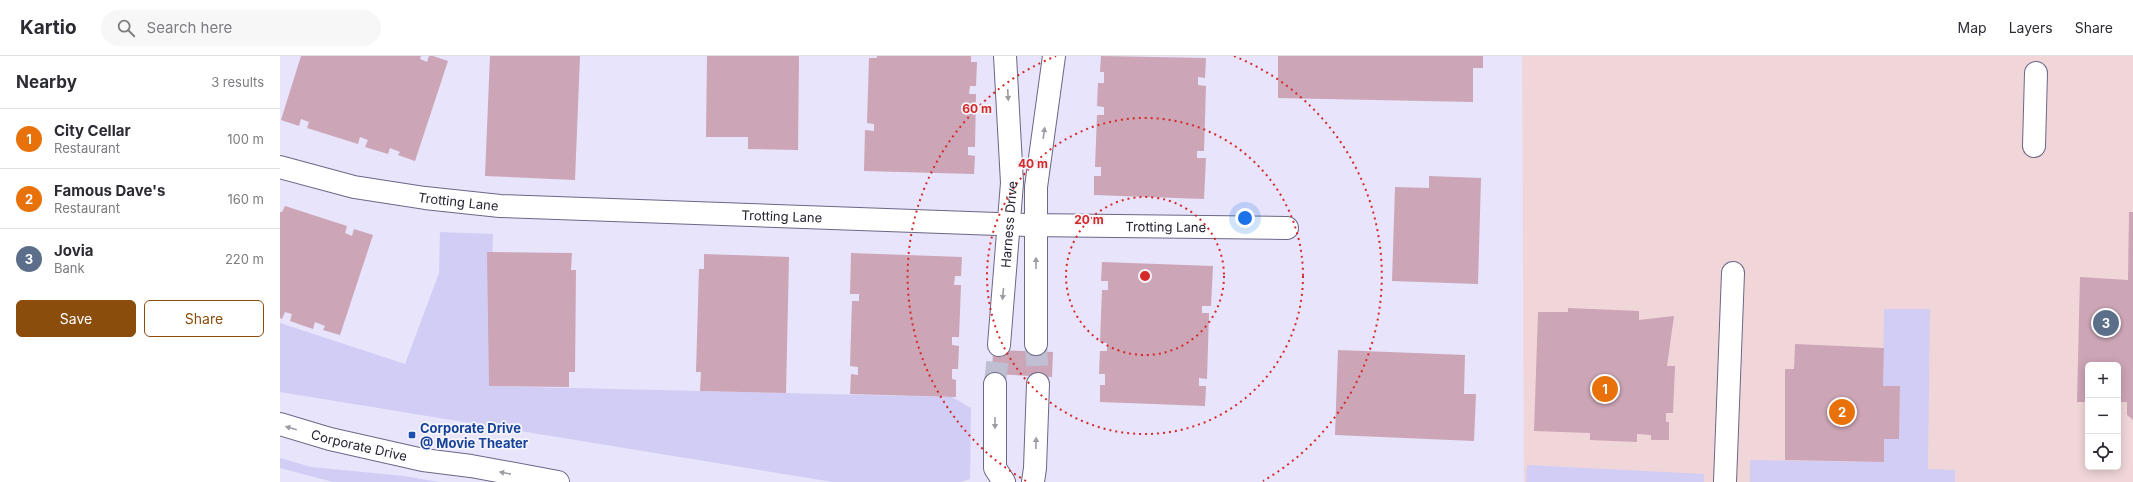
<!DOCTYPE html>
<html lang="en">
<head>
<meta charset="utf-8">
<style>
  body { margin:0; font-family:Inter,sans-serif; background:#f7f7f7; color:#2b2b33 }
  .controls { position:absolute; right:12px; bottom:12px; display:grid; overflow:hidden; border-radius:6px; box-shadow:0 2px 10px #0003 }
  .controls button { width:36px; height:36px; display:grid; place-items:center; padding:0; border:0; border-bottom:1px solid #e1e1e2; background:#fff; color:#2b2b33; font:20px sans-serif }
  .you { position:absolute; left:965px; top:162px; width:14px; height:14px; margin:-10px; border:3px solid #fff; border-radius:50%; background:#1a73e8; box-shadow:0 0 0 6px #1a73e833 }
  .badge { display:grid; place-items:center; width:26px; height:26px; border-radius:50%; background:#8a4d0c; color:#fff; font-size:13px; font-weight:700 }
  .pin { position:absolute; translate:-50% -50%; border:2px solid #fff; box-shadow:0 1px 4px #0006 }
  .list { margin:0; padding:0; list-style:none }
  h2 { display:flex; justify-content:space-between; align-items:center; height:52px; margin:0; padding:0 16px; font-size:17px }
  h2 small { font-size:13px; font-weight:400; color:#7c7c81 }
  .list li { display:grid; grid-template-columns:26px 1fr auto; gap:12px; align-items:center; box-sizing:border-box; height:60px; padding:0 16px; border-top:1px solid #e1e1e2 }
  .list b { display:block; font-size:15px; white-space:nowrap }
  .list p { margin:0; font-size:13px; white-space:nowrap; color:#7c7c81 }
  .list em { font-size:13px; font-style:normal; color:#7c7c81 }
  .actions { display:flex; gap:8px; padding:12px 16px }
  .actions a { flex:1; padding:9px 0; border:1px solid #8a4d0c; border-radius:6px; text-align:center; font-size:14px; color:#8a4d0c }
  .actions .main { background:#8a4d0c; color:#fff }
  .icon { flex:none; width:22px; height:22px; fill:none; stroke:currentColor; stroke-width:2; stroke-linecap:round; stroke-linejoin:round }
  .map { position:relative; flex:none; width:1853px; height:426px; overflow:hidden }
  header { display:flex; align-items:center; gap:24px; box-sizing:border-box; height:56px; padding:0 20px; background:#fff; border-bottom:1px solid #e1e1e2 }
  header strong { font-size:19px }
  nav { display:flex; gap:22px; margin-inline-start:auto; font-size:14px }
  .search { width:280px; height:36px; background:#f7f7f7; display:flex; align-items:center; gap:10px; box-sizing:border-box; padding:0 14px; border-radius:22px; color:#7c7c81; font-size:15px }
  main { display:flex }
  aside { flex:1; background:#fff }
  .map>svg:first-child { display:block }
</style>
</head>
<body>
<header>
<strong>Kartio</strong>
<div class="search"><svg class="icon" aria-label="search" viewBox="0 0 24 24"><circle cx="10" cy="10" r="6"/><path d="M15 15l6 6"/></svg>Search here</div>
<nav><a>Map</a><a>Layers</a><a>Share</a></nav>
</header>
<main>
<aside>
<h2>Nearby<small>3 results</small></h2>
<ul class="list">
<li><span class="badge" style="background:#e8710a">1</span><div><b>City Cellar</b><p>Restaurant</p></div><em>100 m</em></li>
<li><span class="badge" style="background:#e8710a">2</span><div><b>Famous Dave's</b><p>Restaurant</p></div><em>160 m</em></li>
<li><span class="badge" style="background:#5c6f8a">3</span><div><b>Jovia</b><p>Bank</p></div><em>220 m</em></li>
</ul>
<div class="actions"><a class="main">Save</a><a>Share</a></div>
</aside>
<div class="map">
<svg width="1853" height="426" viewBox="0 0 1853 426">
  <rect width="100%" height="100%" fill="#e7e4fb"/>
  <path fill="#f1d6d9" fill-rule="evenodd" d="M1242 0H1853V426H1244ZM1808 309H1838V411H1808Z"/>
  <g fill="#d2cdf5">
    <path d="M160 176 213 178 209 330 672 341 691 352 690 423 681 426H553L0 336V267L125 308 159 217Z"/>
    <path d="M1604 253H1650L1648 413 1675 414V426H1470V404L1604 406V383H1619L1620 330H1603Z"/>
    <path d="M0 402 31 411 124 420 159 426H53L0 412Z"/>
    <path d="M1247 409 1424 418V426H1246Z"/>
  </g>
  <g fill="#cca5b6">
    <path d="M21 0H141L140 3 147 6 149 0H153L168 5 135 105 118 99 120 96 110 92 108 98 85 91 88 84 80 81 78 88 27 72 29 66 21 63 19 70 1 64Z"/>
    <path d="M210 0H300L295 124 205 120Z"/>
    <path d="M427 0H519L518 94 468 93V81H426Z"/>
    <path d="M597 0H691V6H697L696 30H690L689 38H696L695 91H688V99L695 100 694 118 584 115 585 74 594 75V68L587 67 589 2H597Z"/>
    <path d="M821 0 926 2 925 22 918 21V29L926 30 924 95H917V102H926L924 143 814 139V120H821V111H815L817 59H824V51L817 50 818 27H824V16H820Z"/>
    <path d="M998 0H1203V12H1193V46L998 42Z"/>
    <path d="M1149 120 1201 122 1198 228 1112 225 1115 131 1149 132Z"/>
    <path d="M5 150 67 170 65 177 72 180 74 173 93 179 60 279 43 274 45 270 35 266 33 273 10 265 12 258 5 256 2 263 0 262V156H2Z"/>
    <path d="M1849 156H1853V364L1847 359V346H1838V309H1808V346H1797L1800 221 1848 224Z"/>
    <path d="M207 196 292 197 291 214H296L295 316H289V331L209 330Z"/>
    <path d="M571 197 682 201 681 220H675L674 229H681L679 281H672V289L679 290 678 313H672V323L676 324V341L570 338 571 318 578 319V311L570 310 572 245H579V238H570Z"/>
    <path d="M424 198 509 201 506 337 420 335 421 316H416L419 213H424Z"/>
    <path d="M822 206 933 210 931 250H922V257H929L927 323 919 322V330H926L925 350 820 346V329H825V318H819L820 295H827V287L820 286 822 234H828V225H821Z"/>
    <path d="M1288 252 1359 255V264L1394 260 1387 310H1395L1393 357H1386V366H1389V384H1371V379L1357 378V386L1310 384V377L1254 375 1258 256H1288Z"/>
    <path d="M1515 288 1604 292 1603 330H1620L1619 383H1604V406L1505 404V313H1514Z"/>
    <path d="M713 294 773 296 772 321 712 318Z"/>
    <path d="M1058 294 1185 299 1184 338H1196L1194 385 1055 379Z"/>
  </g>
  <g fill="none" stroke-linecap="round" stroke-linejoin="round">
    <g stroke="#c0bed3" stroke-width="22" stroke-dasharray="22 11" stroke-linecap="butt">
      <path d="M756 288 758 328"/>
      <path d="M715 328 719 289"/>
    </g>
    <g stroke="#6b6786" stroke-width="24">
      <g id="minor">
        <path d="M1754 90 1756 17"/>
        <path id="s1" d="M0 111 74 131 145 142 220 150 747 169 1007 172"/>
        <path d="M756 288V131L774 0"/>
        <path id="s2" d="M719 289 732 127 725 0"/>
        <path d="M715 328V412L724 426"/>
        <path d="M753 426 755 412 758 328"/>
        <path d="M1445 426 1453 217"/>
      </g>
    </g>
    <g stroke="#6b6786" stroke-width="24">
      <g id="major">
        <path id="s3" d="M0 368 50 383 143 404 191 410 278 426"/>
      </g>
    </g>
    <use href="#minor" stroke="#fff" stroke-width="22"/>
    <use href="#major" stroke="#fff" stroke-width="22"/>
  </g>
  <defs><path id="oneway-solid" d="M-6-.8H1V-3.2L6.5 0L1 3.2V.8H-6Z"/></defs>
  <g fill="#9d9ca3">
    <use href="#oneway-solid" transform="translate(728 39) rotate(87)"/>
    <use href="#oneway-solid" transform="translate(764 77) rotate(-82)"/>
    <use href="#oneway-solid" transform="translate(756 207) rotate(-90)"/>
    <use href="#oneway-solid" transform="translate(723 238) rotate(95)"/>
    <use href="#oneway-solid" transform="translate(715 367) rotate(90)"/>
    <use href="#oneway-solid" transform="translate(11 372) rotate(-164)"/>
    <use href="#oneway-solid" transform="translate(756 387) rotate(-88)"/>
    <use href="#oneway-solid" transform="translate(225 417) rotate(-169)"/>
  </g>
  <g fill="none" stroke="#d62828" stroke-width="2" stroke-dasharray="2 4">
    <circle cx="865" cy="220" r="79"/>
    <circle cx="865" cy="220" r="158"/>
    <path d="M746 425A237 237 0 0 1 776 0M954 0A237 237 0 0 1 983 425"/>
  </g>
  <rect fill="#1a4fb4" stroke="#f5f4fb" stroke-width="1.5" x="128" y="375" width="8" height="8" rx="2"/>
  <g text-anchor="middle" stroke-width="3.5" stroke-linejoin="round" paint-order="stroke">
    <g font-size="13" fill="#262432" stroke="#f5f4fb">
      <text dy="5" stroke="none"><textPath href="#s1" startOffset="182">Trotting Lane</textPath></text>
      <text dy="5" stroke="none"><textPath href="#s1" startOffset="506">Trotting Lane</textPath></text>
      <text dy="5" stroke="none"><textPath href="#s2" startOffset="121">Harness Drive</textPath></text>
      <text dy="5" stroke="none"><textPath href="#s1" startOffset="890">Trotting Lane</textPath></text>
      <text dy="5" stroke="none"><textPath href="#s3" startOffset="82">Corporate Drive</textPath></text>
    </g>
    <g font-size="13" font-weight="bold" fill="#164399" stroke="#f5f4fb" text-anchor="start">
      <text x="140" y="377">Corporate Drive<tspan x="140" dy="15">@ Movie Theater</tspan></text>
    </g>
  </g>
  <circle cx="865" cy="220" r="6" fill="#d62828" stroke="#f5f4fb" stroke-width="2"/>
  <g font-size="12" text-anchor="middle" font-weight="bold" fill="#d62828" stroke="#f5f4fb" stroke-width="3.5" stroke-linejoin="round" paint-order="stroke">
    <text x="697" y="57">60 m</text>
    <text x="753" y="112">40 m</text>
    <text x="809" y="168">20 m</text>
  </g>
</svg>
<div class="controls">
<button>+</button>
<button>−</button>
<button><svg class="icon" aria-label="locate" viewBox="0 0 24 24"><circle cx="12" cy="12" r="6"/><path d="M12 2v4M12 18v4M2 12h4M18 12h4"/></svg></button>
</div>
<div class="you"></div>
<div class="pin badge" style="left:1325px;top:333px;background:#e8710a">1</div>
<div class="pin badge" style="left:1562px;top:356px;background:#e8710a">2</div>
<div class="pin badge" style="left:1826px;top:267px;background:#5c6f8a">3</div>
</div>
</main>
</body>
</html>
